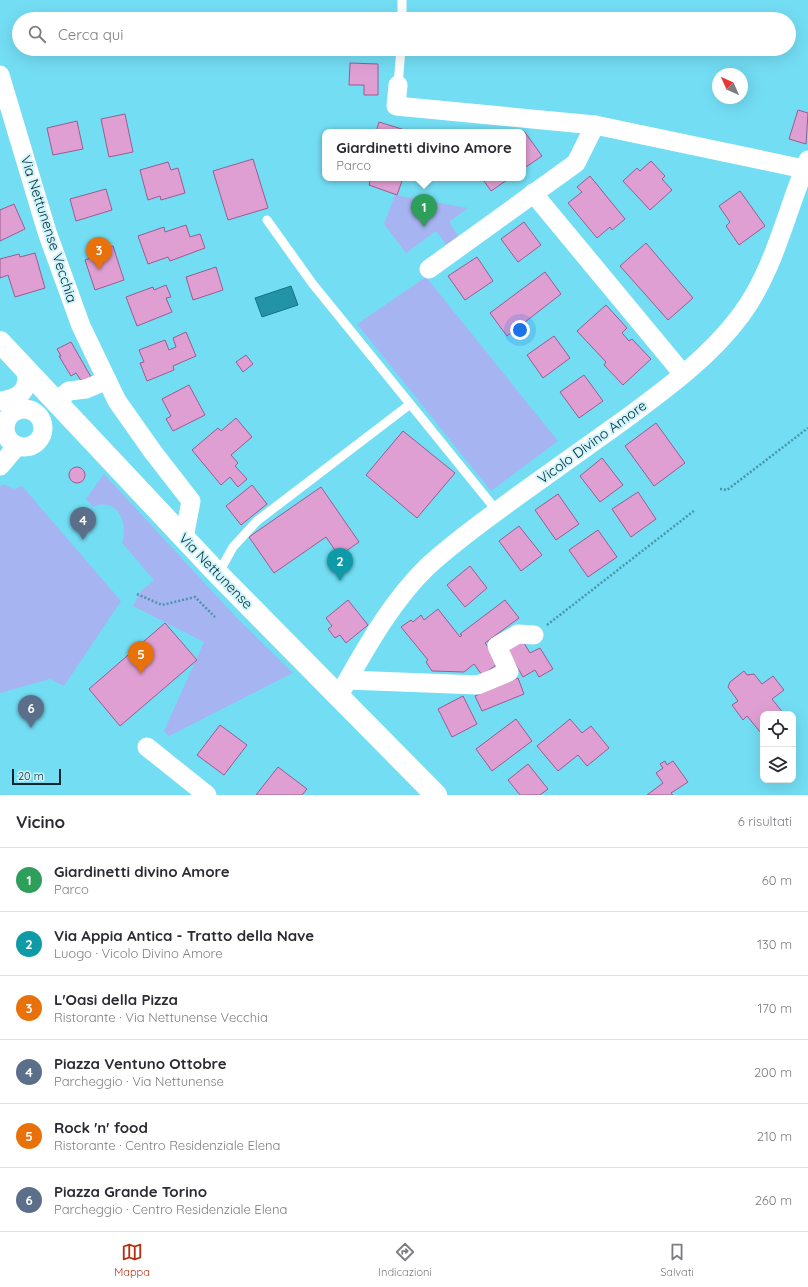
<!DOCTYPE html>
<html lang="it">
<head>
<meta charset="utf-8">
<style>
  body { margin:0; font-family:Quicksand,sans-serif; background:#f7f7f7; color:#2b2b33 }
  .controls { position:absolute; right:12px; bottom:12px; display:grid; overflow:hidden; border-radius:8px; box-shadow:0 4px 16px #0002 }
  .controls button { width:36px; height:36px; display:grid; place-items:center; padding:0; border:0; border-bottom:1px solid #e1e1e2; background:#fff; color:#2b2b33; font:20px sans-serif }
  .compass { position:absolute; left:712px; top:68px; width:36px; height:36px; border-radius:50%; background:#fff; box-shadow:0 4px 16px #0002; rotate:315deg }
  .scale { position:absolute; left:12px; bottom:10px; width:49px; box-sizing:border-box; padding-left:4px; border:2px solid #02262d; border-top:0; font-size:11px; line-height:14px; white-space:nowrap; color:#02262d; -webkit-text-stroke:3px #cef4fd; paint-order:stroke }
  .you { position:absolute; left:520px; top:330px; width:14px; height:14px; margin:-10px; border:3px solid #fff; border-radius:50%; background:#1a73e8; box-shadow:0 0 0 6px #1a73e833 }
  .badge { display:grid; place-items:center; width:26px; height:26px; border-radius:50%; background:#b82d0d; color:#fff; font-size:13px; font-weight:700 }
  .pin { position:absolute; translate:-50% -33px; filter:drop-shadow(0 1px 2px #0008) }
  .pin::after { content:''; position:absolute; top:21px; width:14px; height:12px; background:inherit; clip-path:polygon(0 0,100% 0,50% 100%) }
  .popup { position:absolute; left:322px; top:129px; width:204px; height:52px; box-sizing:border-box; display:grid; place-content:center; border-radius:8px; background:#fff; filter:drop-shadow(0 1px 3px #0005); font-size:13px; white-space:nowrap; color:#7c7c81 }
  .popup b { font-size:15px; color:#2b2b33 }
  .popup::after { content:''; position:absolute; left:50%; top:100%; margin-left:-8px; border:8px solid transparent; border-top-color:#fff }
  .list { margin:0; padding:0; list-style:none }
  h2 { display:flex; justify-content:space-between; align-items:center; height:52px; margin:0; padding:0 16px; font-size:17px }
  h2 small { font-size:13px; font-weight:400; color:#7c7c81 }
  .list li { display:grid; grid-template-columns:26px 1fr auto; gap:12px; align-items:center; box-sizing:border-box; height:64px; padding:0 16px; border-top:1px solid #e1e1e2 }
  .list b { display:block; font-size:15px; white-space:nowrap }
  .list p { margin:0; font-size:13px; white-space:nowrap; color:#7c7c81 }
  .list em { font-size:13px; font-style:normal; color:#7c7c81 }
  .icon { flex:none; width:22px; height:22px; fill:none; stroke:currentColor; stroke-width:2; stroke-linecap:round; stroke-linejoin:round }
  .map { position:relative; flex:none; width:808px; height:795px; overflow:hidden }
  .search { position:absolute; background:#fff; box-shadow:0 4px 16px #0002; left:12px; right:12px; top:12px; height:44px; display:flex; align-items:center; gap:10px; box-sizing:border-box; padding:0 14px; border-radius:22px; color:#7c7c81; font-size:15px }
  .sheet { height:436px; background:#fff }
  nav { display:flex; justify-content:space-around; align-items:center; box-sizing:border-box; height:56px; border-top:1px solid #e1e1e2; background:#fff; font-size:11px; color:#7c7c81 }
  nav a { display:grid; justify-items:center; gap:2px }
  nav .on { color:#b82d0d }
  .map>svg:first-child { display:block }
</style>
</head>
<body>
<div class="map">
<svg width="808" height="795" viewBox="0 0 808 795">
  <rect width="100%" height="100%" fill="#73ddf4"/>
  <g fill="#a6b5f1">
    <path d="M395 195 468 208 449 222 459 237 447 246 436 231 406 253 384 224Z"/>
    <path d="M426 277 558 441 491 491 357 324Z"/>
    <path d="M104 474 237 618 293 673 169 736 164 731 204 642 133 606 140 592 154 580 122 543C129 523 117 496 93 507L86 499Z"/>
    <path d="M3 484 14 489 22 486 121 601 64 686 50 679 0 693V487Z"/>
  </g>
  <path fill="#2393a7" stroke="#197282" d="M291 286 298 305 262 317 255 298Z"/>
  <g fill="#e09fd3" stroke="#995d8e">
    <path d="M350 63 378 64V95H364V85H349Z"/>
    <path d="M798 110 808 113 806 144 789 139Z"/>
    <path d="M125 114 133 152 109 157 101 119Z"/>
    <path d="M77 121 83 149 53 155 47 128Z"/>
    <path d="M379 122 408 131 407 132H376Z"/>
    <path d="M524 131 542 156 523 169 522 132Z"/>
    <path d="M253 159 268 208 228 220 213 171Z"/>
    <path d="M651 161 665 176 662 179 672 190 650 210 623 181 637 168 640 171Z"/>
    <path d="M168 162 171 170 178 168 185 193 161 200 160 196 148 200 140 170Z"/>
    <path d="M590 176 625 219 612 230 610 227 597 238 568 203 582 192 577 187Z"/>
    <path d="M371 178H403L397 195 369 185Z"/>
    <path d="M482 178H510L491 191Z"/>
    <path d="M106 189 112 210 76 221 70 199Z"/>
    <path d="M740 191 765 226 739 245 726 226 730 222 719 206Z"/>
    <path d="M14 204 25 229 0 241V210Z"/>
    <path d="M524 222 541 245 518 262 501 239Z"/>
    <path d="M186 225 190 237 200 234 205 248 170 261 168 257 148 264 138 236 164 227 165 232Z"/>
    <path d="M646 243 693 298 668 320 620 266Z"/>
    <path d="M113 246 124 280 95 290 85 260 107 252 106 249Z"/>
    <path d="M35 253 45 288 15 297 8 275 0 278V259L19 254 20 257Z"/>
    <path d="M477 257 493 281 465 300 448 276Z"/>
    <path d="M216 267 223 290 193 300 186 277Z"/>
    <path d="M545 272 561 294 507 336 490 313Z"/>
    <path d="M166 285 171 297 166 298 172 312 137 326 126 297 153 287 154 290Z"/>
    <path d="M606 305 627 328 622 333 629 341 632 339 651 359 623 385 604 365 606 362 577 331Z"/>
    <path d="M186 332 196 356 173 366 174 370 147 381 140 363 144 362 139 350 165 340 169 350 176 347 173 338Z"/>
    <path d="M554 336 570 358 543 378 527 355Z"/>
    <path d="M71 342 91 377 82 382 76 373 71 376 59 356H61L57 349Z"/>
    <path d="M246 355 253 364 243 372 236 362Z"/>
    <path d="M584 375 603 401 579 418 560 392Z"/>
    <path d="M189 385 205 415 173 431 166 419 171 416 162 399Z"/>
    <path d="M236 418 252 437 231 455 238 463 235 466 247 479 238 487 230 477 221 485 192 450 218 428 221 431Z"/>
    <path d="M656 423 685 463 654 486 625 446Z"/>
    <path d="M403 431 455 473 417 518 366 475Z"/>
    <path d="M602 458 623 485 600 502 580 476Z"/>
    <circle cx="77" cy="475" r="8"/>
    <path d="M252 485 267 504 241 525 226 506Z"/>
    <path d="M321 487 359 542 339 556 326 537 274 573 249 537Z"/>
    <path d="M638 492 656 519 631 537 612 509Z"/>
    <path d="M558 494 579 524 556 540 535 510Z"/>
    <path d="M519 526 542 555 521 571 499 541Z"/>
    <path d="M598 530 617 557 588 577 569 550Z"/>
    <path d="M470 566 487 588 465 607 447 585Z"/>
    <path d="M348 600 368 625 346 643 340 635 335 638 328 629 332 626 326 618Z"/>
    <path d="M505 600 519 618 485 643 499 663 482 675 474 664 464 672 432 671 426 662 428 660 401 627 411 620 413 622 421 615 424 620 438 609 460 637 462 635 460 634Z"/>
    <path d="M165 623 197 660 120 726 89 689Z"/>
    <path d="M521 638 530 653 540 648 553 669 539 677 535 670 523 677 506 648Z"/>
    <path d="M744 671 747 675 754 674 762 684 773 676 784 690 772 699 784 714H763V731L761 733 747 716 743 720 732 705 738 701 728 687 730 682Z"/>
    <path d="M518 678 524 694 482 711 475 696Z"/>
    <path d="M463 696 477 724 452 737 438 709Z"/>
    <path d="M516 719 532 741 492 771 476 749Z"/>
    <path d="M570 719 582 733 591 726 609 748 587 766 578 755 558 771 537 746Z"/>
    <path d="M220 725 247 745 224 775 197 755Z"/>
    <path d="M665 761 667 765 673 761 688 782 671 793 673 795H647L663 783 656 773 663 768 660 764Z"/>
    <path d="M528 764 548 789 540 795H520L508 780Z"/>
    <path d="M278 767 307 789 302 795H256Z"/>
  </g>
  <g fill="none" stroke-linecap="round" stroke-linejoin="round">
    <g stroke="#4796a7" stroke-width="2.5" stroke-dasharray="2 2" stroke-linecap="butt">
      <path d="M720 489 727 490 808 428"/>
      <path d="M137 594 162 605 195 597 215 617"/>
      <path d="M547 625 695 510"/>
    </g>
    <g stroke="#fff" stroke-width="9">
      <path d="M402 0V19"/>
      <path d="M398 85 401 49"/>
      <path d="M267 220 312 283 497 511"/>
      <path d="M218 574 233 547 257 521 409 405"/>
    </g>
    <g stroke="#fff" stroke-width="19">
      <path d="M0 75 47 232 81 326 117 401 153 452 191 501 184 538"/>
      <path d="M398 85 396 106 595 125 804 169"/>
      <path d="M533 193 683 374"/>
      <path d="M429 269 576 163 595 125"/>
      <path d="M0 401C20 399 30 390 26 369"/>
      <path d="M56 401 69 391 86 389 107 380"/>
      <circle cx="24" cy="428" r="19"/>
      <path d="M0 466 17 446"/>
      <path d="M348 680 478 685 509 672 497 646 518 634 534 635"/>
      <path d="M338 697C364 652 389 604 427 567 456 540 488 518 519 495 554 470 589 445 624 420 666 389 710 357 741 315 775 269 786 211 808 160"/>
      <path d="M147 747 207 795"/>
    </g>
    <path stroke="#fff" stroke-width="22" d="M0 342 218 574 436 795"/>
  </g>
  <g text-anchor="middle" stroke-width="4" stroke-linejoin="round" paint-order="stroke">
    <g font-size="14" fill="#02262d" stroke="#cef4fd">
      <text transform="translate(49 229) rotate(72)" y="5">Via Nettunense Vecchia</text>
      <text transform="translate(592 442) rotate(-36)" y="5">Vicolo Divino Amore</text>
      <text transform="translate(216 571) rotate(46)" y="5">Via Nettunense</text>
    </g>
  </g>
</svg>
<div class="controls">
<button><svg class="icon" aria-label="locate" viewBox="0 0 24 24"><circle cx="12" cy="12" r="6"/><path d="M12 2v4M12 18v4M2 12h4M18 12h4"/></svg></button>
<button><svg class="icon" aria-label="layers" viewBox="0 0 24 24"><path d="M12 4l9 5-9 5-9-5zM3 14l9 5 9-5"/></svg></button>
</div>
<svg class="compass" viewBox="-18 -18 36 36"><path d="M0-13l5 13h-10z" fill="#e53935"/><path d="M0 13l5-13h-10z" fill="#7c7c81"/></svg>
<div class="scale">20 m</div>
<div class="you"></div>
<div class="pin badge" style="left:424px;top:227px;background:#2e9e5b">1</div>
<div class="popup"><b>Giardinetti divino Amore</b>Parco</div>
<div class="pin badge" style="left:340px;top:581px;background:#0f9aa8">2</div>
<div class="pin badge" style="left:99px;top:270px;background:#e8710a">3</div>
<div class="pin badge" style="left:83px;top:540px;background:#5c6f8a">4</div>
<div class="pin badge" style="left:141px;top:674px;background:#e8710a">5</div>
<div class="pin badge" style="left:31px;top:728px;background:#5c6f8a">6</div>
<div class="search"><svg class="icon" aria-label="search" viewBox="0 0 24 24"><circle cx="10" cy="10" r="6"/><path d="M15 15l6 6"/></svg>Cerca qui</div>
</div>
<section class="sheet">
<h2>Vicino<small>6 risultati</small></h2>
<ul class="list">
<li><span class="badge" style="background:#2e9e5b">1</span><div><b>Giardinetti divino Amore</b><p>Parco</p></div><em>60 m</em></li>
<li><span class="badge" style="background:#0f9aa8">2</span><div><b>Via Appia Antica - Tratto della Nave</b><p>Luogo · Vicolo Divino Amore</p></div><em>130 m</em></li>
<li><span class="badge" style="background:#e8710a">3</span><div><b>L'Oasi della Pizza</b><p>Ristorante · Via Nettunense Vecchia</p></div><em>170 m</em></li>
<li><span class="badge" style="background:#5c6f8a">4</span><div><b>Piazza Ventuno Ottobre</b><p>Parcheggio · Via Nettunense</p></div><em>200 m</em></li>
<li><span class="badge" style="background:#e8710a">5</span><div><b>Rock 'n' food</b><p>Ristorante · Centro Residenziale Elena</p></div><em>210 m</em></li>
<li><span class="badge" style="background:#5c6f8a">6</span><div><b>Piazza Grande Torino</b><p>Parcheggio · Centro Residenziale Elena</p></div><em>260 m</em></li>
</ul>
</section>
<nav>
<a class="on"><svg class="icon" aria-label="map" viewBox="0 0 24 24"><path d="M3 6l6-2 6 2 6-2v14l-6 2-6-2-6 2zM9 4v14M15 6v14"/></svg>Mappa</a>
<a><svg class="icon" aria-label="directions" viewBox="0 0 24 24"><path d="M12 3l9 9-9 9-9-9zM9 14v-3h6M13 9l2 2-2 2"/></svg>Indicazioni</a>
<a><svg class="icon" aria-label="saved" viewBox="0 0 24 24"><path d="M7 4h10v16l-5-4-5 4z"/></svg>Salvati</a>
</nav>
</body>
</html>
